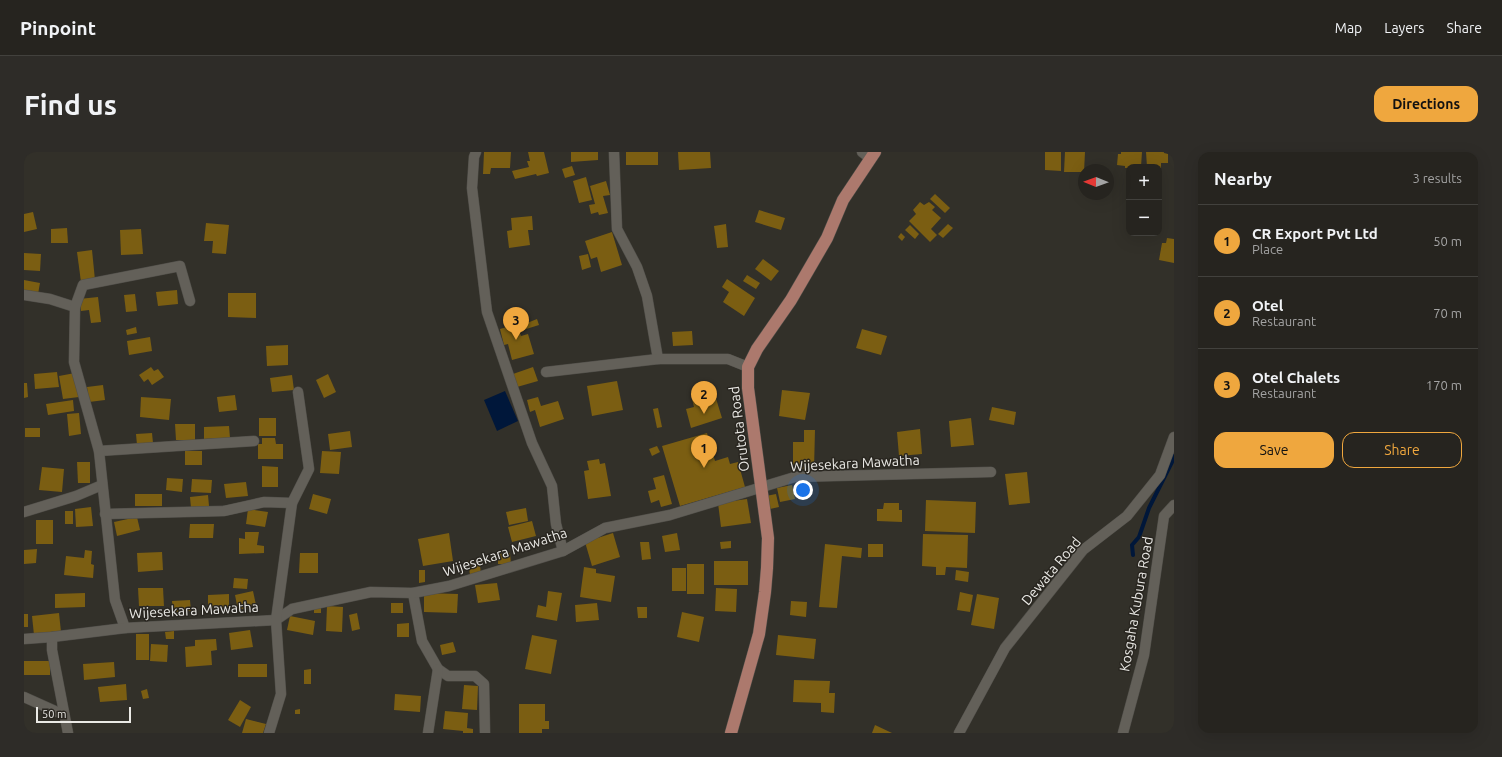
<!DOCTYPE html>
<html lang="en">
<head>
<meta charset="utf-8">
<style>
  body { margin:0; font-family:Ubuntu,sans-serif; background:#2e2c28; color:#f1f3f6 }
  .controls { position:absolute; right:12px; top:12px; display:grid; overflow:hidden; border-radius:8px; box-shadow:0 4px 16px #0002 }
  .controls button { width:36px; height:36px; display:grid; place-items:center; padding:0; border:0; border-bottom:1px solid #42413d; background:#26241f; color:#f1f3f6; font:20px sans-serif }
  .compass { position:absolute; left:1054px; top:12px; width:36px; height:36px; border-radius:50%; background:#26241f; box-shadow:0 4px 16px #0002; rotate:271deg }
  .scale { position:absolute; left:12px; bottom:10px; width:95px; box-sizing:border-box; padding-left:4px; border:2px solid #eae9e5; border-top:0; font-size:11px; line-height:14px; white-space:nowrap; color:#eae9e5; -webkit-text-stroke:3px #292620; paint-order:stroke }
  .you { position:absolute; left:779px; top:338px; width:14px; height:14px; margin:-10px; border:3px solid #fff; border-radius:50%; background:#1a73e8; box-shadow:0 0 0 6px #1a73e833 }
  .badge { display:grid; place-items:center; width:26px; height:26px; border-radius:50%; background:#efa73e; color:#111; font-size:13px; font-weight:700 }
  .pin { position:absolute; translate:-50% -33px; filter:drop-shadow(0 1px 2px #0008) }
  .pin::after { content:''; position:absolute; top:21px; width:14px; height:12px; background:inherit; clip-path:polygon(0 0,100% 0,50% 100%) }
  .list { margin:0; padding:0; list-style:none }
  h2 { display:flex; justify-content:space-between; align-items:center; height:52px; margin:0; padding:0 16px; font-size:17px }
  h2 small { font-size:13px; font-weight:400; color:#a4a4a4 }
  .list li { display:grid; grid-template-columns:26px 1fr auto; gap:12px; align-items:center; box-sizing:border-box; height:72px; padding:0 16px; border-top:1px solid #42413d }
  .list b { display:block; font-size:15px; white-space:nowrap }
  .list p { margin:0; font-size:13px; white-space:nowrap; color:#a4a4a4 }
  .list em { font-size:13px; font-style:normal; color:#a4a4a4 }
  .actions { display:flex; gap:8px; padding:12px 16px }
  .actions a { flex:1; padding:9px 0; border:1px solid #efa73e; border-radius:12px; text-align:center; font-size:14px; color:#efa73e }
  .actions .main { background:#efa73e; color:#111 }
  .map { position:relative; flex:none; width:1150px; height:581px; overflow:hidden; border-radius:12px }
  header { display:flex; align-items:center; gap:24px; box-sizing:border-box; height:56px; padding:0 20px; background:#26241f; border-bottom:1px solid #42413d }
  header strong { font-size:19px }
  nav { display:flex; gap:22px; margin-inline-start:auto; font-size:14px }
  .intro { display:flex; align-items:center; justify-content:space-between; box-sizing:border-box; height:96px; padding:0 24px }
  h1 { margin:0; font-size:28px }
  .button { padding:10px 18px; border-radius:12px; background:#efa73e; color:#111; font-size:14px; font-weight:700 }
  main { display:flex; gap:24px; padding:0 24px }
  aside { flex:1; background:#26241f; border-radius:12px; box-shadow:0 4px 16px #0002 }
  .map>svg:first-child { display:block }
</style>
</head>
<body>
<header>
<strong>Pinpoint</strong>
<nav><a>Map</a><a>Layers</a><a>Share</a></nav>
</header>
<div class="intro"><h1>Find us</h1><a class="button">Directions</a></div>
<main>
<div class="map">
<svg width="1150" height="581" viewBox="0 0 1150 581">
  <rect width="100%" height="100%" fill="#323029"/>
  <path fill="#00173a" d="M481 239 494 269 473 279 460 248Z"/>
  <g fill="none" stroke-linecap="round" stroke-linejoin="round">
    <path stroke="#00173a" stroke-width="4" d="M1109 403 1108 393 1115 385 1125 356 1148 310 1150 304"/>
  </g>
  <g fill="#7b5e12">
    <path d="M460 0H487L486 16H467L466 22H459Z"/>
    <path d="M504 0H520L525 21 513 24 512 22 491 27 488 19 505 15 503 9H506Z"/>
    <path d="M547 0H574V8L547 10Z"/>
    <rect x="602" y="0" width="32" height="13"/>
    <path d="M654 0H686L687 16 655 18Z"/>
    <path d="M1021 0H1037V19L1021 18Z"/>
    <path d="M1041 0H1061L1060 20H1040Z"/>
    <path d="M1097 0H1118L1117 15 1101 16V14L1093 13 1094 2H1097Z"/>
    <path d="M1122 0H1140V1L1144 2V11H1137V17H1135V15H1123Z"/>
    <path d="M548 14 551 23 541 26 538 17Z"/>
    <path d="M562 25 568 48 555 51 549 29Z"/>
    <path d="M582 29 586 43 579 44 584 61 575 63 574 60 567 62 565 53 571 52 566 34Z"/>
    <path d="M911 42 926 56 921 61 906 47Z"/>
    <path d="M896 50 900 53 905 50 911 55 908 58 917 66 907 77 913 83 906 90 885 69 892 62 889 58Z"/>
    <path d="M735 58 761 66 757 78 731 70Z"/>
    <path d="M9 60 13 77 0 80V62Z"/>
    <path d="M508 64 509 78H504L506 93 485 96 483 79 488 78 487 66Z"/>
    <path d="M182 71 205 73 202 102 188 101 189 89H180Z"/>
    <path d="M702 72 704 95 693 96 690 74Z"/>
    <path d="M924 72 929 76 919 86 914 82Z"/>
    <path d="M886 73 895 82 891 87 881 78Z"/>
    <path d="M43 76 44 91H27V77Z"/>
    <path d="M117 77 119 102 97 103 96 78Z"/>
    <path d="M588 80 598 113 577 120 573 105 567 107 561 89Z"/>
    <path d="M877 81 881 85 878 89 874 85Z"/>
    <path d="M1143 86 1150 87V111L1135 108 1138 91H1142Z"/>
    <path d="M68 98 71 128 57 130 53 100Z"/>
    <path d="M0 101 17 102 16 119 0 118Z"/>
    <path d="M564 102 567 115 558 118 555 104Z"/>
    <path d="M739 107 755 119 747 129 731 117Z"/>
    <path d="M723 123 736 131 732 137 719 129Z"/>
    <path d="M703 127 731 146 720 164 699 150 705 140 698 135Z"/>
    <path d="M0 128 16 131 14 142 0 139Z"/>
    <path d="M153 138 154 152 134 154 132 140Z"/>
    <path d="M204 141H232V166L204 165Z"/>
    <path d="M111 142 113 159 102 160 100 143Z"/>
    <path d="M74 145 77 170 67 171 65 158 57 159 55 147Z"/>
    <path d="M513 167 515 173 499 178 498 173Z"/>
    <path d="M493 172 497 184 504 182 510 202 488 208 484 192 480 193 476 177Z"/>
    <path d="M112 175 113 181 103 183 102 178Z"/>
    <path d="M838 177 863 184 857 203 832 196Z"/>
    <path d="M668 179 669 193 649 194 648 180Z"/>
    <path d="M126 185 128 199 105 203 103 189Z"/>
    <path d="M264 193V213L243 214 242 194Z"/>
    <path d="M127 215 130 219 134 217 140 225 128 233 124 227 120 230 115 223Z"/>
    <path d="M509 215 514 229 493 235 489 222Z"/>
    <path d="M33 220 35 235 11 237 10 222Z"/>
    <path d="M51 221 55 245 39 247 35 224Z"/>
    <path d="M304 222 312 240 300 246 292 228Z"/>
    <path d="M268 223 270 238 248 240 246 226Z"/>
    <path d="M593 229 599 258 568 264 563 234Z"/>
    <path d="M0 231H3L4 245 0 246Z"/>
    <path d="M79 233 81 248 65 250 63 235Z"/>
    <path d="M758 238 786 241 781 268 755 264Z"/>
    <path d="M690 240 698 266 667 276 662 257 670 255 668 247Z"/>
    <path d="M211 243 213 258 195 260 193 245Z"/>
    <path d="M117 245 147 247 145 268 116 265Z"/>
    <path d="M514 245 517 254 534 249 540 267 516 275 511 258 506 260 503 248Z"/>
    <path d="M49 248 50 259 24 263 22 252Z"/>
    <path d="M968 255 992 260 990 273 965 268Z"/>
    <path d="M634 256 638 275 633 276 629 257Z"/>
    <path d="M55 261 57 282 45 284 43 262Z"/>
    <rect x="235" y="266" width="17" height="18"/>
    <path d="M947 266 950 293 927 295 925 269Z"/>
    <path d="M151 272H171V288H152Z"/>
    <path d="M205 274 206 286 180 287V275Z"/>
    <rect x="1" y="276" width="15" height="9"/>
    <path d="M896 277 898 302 875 304 873 280Z"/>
    <path d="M780 278H791L790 317H769V290H780Z"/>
    <path d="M326 279 328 295 306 298 304 282Z"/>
    <path d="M128 281 129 291 113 293 112 282Z"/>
    <path d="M683 281 691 309 704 305 706 312 714 310 721 335 656 354 638 294Z"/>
    <path d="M238 286H251L252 292H259V307H234V292H238Z"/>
    <path d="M633 294 636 300 628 304 625 297Z"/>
    <rect x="161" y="299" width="17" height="14"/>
    <path d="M298 299 317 300 315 322 296 321Z"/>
    <path d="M575 307 576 312 581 311 587 344 564 347 560 319 565 318 563 309Z"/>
    <path d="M53 310H66V331H54Z"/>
    <path d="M238 314 254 315V335H238Z"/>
    <path d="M18 315 40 317 38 340 15 338Z"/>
    <path d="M1003 320 1006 351 985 353 981 322Z"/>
    <path d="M640 323 648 352 637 355 635 348 627 351 624 339 632 337 629 326Z"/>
    <path d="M143 326 159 327 158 340 142 338Z"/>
    <path d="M168 327 188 328 187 341 167 340Z"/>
    <path d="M222 330 224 344 202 346 200 332Z"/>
    <path d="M768 333 771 347 756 350 753 336Z"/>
    <rect x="111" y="342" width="27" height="12"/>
    <path d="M289 342 307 347 303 362 285 357Z"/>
    <path d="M752 342 755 355 746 357 742 344Z"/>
    <path d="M184 343 185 354 167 356 166 345Z"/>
    <path d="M723 347 727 371 697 375 694 351Z"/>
    <path d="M902 348 952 350 951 381 901 379Z"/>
    <path d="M860 351H875V358H878V370L853 369V357H859Z"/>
    <path d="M67 355 69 374 52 375 51 357Z"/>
    <path d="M502 356 504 369 485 373 482 360Z"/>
    <path d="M224 357 244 360 241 375 222 372Z"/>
    <rect x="41" y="359" width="8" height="13"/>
    <path d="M113 365 116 378 93 384 90 370Z"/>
    <rect x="12" y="368" width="17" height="24"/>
    <path d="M508 369 512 384 488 390 484 375Z"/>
    <path d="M166 372H190L189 386H165Z"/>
    <path d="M221 380H235L233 393 240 394V401L215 402V386L221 387Z"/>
    <path d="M425 381 429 409 399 414 394 387Z"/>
    <path d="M589 381 596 405 568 414 561 390Z"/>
    <path d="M653 381 656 398 641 400 638 384Z"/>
    <path d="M899 382 944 383 943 416 922 415 921 423H912V415L898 414Z"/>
    <path d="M707 389V396L697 397 696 390Z"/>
    <path d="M616 390H625L627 407 618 408Z"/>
    <path d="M801 392 838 396 837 406 818 404 813 456 795 455Z"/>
    <rect x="844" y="392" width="15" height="13"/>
    <path d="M13 397 12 411 0 412V398Z"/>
    <path d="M61 398 68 399 67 412 70 413 69 426 40 423 42 404 60 406Z"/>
    <path d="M138 400 139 418 114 420 113 401Z"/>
    <path d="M276 401H294V421H275Z"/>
    <path d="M486 401 487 412H474V402Z"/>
    <path d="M455 407 457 421 446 423 444 409Z"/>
    <rect x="690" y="409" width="34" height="24"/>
    <rect x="663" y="412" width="17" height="30"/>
    <path d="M560 415 572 417V421L591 424 587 450 556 445Z"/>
    <rect x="648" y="416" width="14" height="23"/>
    <path d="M395 418H401V430L395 431Z"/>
    <path d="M932 418 945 420 944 430 931 428Z"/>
    <path d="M210 426 224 427 223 437 209 436Z"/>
    <path d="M473 431 476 448 454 451 451 433Z"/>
    <path d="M114 436H139L140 454H115Z"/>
    <path d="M692 436 713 437 712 460 691 459Z"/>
    <path d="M229 439 232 453 214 458 211 443Z"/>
    <path d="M524 439 538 441 533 469 512 465 514 453 522 455Z"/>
    <path d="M936 440 949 443 946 460 933 458Z"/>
    <path d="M61 441V455L31 456V442Z"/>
    <path d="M400 441 434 442 433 461 400 460Z"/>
    <path d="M205 442V459H184V443Z"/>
    <path d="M953 442 975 446 970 477 947 473Z"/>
    <path d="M166 448 167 459 149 460 148 449Z"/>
    <path d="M767 449 783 450 782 465 766 463Z"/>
    <rect x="367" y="451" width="12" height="10"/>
    <path d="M573 451 575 468 552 470 551 453Z"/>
    <path d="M303 454 319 455 318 480 302 479Z"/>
    <rect x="290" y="455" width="7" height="6"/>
    <path d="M613 455H623V466H614Z"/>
    <path d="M658 460 680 465 675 490 653 485Z"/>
    <path d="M35 461 37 480 10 483 8 464Z"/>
    <path d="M333 461 336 477 328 479 325 463Z"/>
    <rect x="0" y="462" width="4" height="13"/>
    <path d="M266 464 291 469 289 483 263 478Z"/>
    <path d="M385 471V485H373V472Z"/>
    <path d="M226 478 229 495 207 498 205 481Z"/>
    <path d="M150 479V487H142L141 480Z"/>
    <rect x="112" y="482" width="13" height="26"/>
    <path d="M508 483 533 488 527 522 501 517Z"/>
    <path d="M754 483 792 487 790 507 752 503Z"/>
    <path d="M192 487 193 498 187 499 188 513 162 515 161 495 171 494V488Z"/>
    <path d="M429 490 432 500 418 503 416 493Z"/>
    <path d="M127 492 144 493 143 510 126 509Z"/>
    <rect x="0" y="509" width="26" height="14"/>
    <path d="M90 510 91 525 60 528 59 512Z"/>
    <rect x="214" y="512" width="29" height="13"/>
    <path d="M287 517V532H280V518Z"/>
    <path d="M770 528 806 529 805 541H811L810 561 797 560V551L769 550Z"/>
    <path d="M102 532 103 548 76 550 74 535Z"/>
    <path d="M440 533 454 534 453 558 438 557Z"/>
    <path d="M123 537 125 546 119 547 117 539Z"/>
    <path d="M371 542 397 544 396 560 370 558Z"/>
    <path d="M216 548 227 555 216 575 204 568Z"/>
    <path d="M495 552H521V569H525V577H518V581H495Z"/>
    <path d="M276 557V562H271V558Z"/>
    <path d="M421 559 444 561 443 576 449 577V581H439V579L419 577Z"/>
    <path d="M222 567 242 572 239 581H218Z"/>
    <path d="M851 573 868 581H848Z"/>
  </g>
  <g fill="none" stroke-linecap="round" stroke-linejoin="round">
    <g stroke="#504e49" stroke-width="11">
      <g id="minor">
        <path d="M452 0 450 5 448 36 463 160 508 291 528 334 532 372 539 399"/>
        <path d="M590 0 593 77 613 115 623 144 634 207"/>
        <path d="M838 0 846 6"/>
        <path d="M0 143 26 147 51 155"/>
        <path d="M522 220 634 207H704L724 215"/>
        <path d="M75 299 230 289"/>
        <path d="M0 360 52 344 78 333"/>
        <path d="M81 362 200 359 240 350 268 351"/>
        <path d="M389 441 398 489 414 517 424 524H451L460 532 461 581"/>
        <path d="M101 476 91 448 75 299 50 210 51 155 59 133 156 114 166 149"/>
        <path d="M28 485V498L44 581"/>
        <path d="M0 487 28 485 101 476 252 468 268 457 347 440 389 441 425 434 539 399 581 376 646 363 771 325 967 320"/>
        <path d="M0 545 40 563"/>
        <path d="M245 581 257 542 252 468 268 351 285 317 274 240"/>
        <path d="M404 581 414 517"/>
        <path d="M935 581 981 496 1059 398 1103 364 1136 323 1150 285"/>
        <path d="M1099 581 1120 503 1140 364 1150 353"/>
      </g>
    </g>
    <g stroke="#504e49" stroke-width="13">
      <path id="primary" d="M707 581 735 482 741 440 743 416 744 386 724 236V215L733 197 767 148 803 86 819 48 851 0"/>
    </g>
    <use href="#minor" stroke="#636059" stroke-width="10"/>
    <use href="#primary" stroke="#ac796d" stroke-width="12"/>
  </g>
  <g text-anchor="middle" stroke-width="3" stroke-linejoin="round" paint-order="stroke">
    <g font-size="14" fill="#eae9e5" stroke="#292620">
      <text transform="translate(715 277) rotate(-97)" y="5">Orutota Road</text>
      <text transform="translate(831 311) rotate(-3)" y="5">Wijesekara Mawatha</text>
      <text transform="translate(481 400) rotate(-18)" y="5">Wijesekara Mawatha</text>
      <text transform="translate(1027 419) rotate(-50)" y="5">Dewata Road</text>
      <text transform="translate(1112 452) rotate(-80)" y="5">Kosgaha Kubura Road</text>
      <text transform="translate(170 458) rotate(-3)" y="5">Wijesekara Mawatha</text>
    </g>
  </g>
</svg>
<div class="controls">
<button>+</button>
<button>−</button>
</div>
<svg class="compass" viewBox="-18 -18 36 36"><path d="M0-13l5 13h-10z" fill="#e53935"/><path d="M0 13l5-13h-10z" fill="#a4a4a4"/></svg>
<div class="scale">50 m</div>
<div class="you"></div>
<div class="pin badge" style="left:680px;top:316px">1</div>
<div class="pin badge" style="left:680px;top:262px">2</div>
<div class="pin badge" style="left:492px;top:188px">3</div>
</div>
<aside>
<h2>Nearby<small>3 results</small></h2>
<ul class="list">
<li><span class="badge">1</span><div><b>CR Export Pvt Ltd</b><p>Place</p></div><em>50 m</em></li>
<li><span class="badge">2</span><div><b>Otel</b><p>Restaurant</p></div><em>70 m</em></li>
<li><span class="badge">3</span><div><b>Otel Chalets</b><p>Restaurant</p></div><em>170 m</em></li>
</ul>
<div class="actions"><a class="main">Save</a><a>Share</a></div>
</aside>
</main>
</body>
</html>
